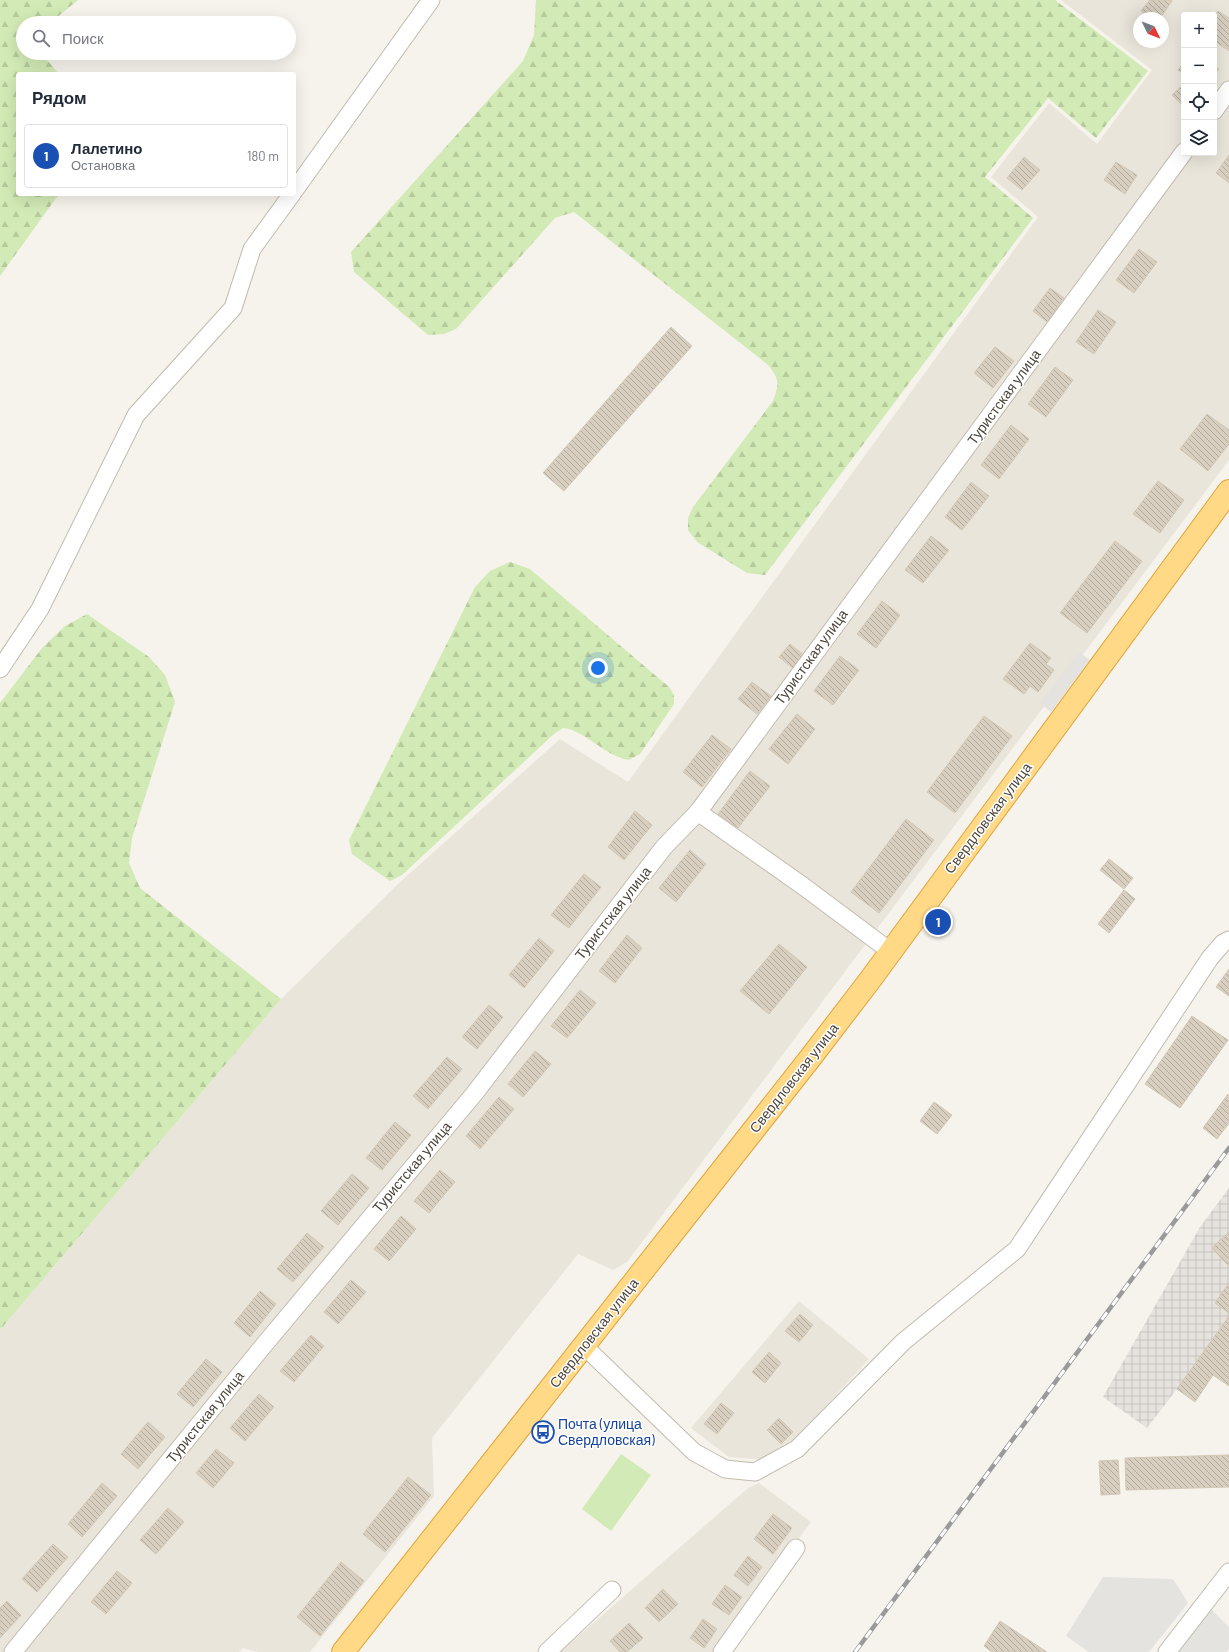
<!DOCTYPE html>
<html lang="ru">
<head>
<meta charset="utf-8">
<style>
  body { margin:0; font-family:Barlow,sans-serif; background:#f2f2f3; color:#1f2937 }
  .controls { position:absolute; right:12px; top:12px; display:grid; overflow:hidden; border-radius:4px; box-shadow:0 4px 16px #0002 }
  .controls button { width:36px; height:36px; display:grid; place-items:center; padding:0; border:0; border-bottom:1px solid #e0e1e3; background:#fff; color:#1f2937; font:20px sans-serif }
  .compass { position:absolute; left:1133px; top:12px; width:36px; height:36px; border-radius:50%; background:#fff; box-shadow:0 4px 16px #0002; rotate:133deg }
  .you { position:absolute; left:598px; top:668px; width:14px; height:14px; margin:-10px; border:3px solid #fff; border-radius:50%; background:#1a73e8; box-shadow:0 0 0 6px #1a73e833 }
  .badge { display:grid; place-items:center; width:26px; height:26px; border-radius:50%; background:#111827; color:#fff; font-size:13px; font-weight:700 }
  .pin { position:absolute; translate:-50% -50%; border:2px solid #fff; box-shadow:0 1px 4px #0006 }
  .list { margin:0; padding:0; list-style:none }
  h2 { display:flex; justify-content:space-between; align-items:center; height:52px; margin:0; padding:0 16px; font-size:17px }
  h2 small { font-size:13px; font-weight:400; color:#747a83 }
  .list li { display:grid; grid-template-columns:26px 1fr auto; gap:12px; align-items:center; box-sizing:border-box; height:64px; margin:0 8px 8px; padding:0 8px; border:1px solid #e0e1e3; border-radius:4px }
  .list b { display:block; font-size:15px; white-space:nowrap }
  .list p { margin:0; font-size:13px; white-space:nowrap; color:#747a83 }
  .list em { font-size:13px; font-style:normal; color:#747a83 }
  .icon { flex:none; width:22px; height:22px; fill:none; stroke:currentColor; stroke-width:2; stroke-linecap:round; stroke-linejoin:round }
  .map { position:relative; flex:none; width:1229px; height:1652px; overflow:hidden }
  .search { position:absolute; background:#fff; box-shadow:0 4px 16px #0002; left:16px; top:16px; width:280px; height:44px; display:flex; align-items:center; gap:10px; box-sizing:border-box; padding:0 14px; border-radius:22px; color:#747a83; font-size:15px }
  .panel { position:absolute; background:#fff; box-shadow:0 4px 16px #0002; left:16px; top:72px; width:280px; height:124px; border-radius:4px }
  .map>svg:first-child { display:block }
</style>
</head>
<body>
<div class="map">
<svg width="1229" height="1652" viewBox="0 0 1229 1652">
  <defs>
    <pattern id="industrial-grid" width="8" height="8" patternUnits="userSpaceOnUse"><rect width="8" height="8" fill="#e6e2dd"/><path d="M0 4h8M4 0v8" fill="none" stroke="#c7c3be"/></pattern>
    <pattern id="forest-firs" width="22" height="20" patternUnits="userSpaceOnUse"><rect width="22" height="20" fill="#d2eab5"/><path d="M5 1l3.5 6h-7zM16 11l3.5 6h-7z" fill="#b6ca9c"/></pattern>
    <pattern id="building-back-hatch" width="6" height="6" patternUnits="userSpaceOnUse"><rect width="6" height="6" fill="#d8cfc1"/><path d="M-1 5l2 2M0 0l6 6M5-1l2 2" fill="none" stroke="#b1aa9e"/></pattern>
  </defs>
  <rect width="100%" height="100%" fill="#f6f3ec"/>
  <g fill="#eae5da" fill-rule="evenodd">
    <path d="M1061 0H1229V460L627 1262 613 1270 578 1254 432 1438 434 1496 310 1652H258L243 1648 239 1652H0V1330L281 999 398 884 560 739 628 782 1038 217 991 177 1049 103 1097 144 1152 70ZM1184 15H1214V153H1184ZM1139 18H1163V42H1139Z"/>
    <path d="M799 1301 869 1359 792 1443 768 1460 729 1457 691 1428Z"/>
    <path d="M759 1483 811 1522 716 1652H560L748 1488Z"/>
  </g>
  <path fill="url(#industrial-grid)" d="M1229 1188V1316L1177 1389 1147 1428 1103 1397 1200 1227Z"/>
  <g fill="url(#forest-firs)">
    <path d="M0 0H78L50 23H23V53H41L59 74H18V194H59L0 276Z"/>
    <path d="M536 0H1055L1148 71 1096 138 1048 98 985 177 1033 218 765 575 747 573 697 542 688 530V518L693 507 773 401C779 385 780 379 768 365L574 212 555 218 456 329 444 334 428 335 354 272 351 252 523 61 534 35Z"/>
    <path d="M510 562 530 569 669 687 674 695V704L640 754 629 760C604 756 587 731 563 728L554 734 402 875 390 881 352 854 349 840 475 587 490 571Z"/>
    <path d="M87 614 149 657 165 675 175 702 132 838 129 863 140 888 281 999 0 1330V703L42 648 65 626Z"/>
  </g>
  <path fill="#d2eab5" d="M621 1454 651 1475 611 1531 582 1509Z"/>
  <g fill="#e5e3e0">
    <path d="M1079 652 1090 660 1051 712 1040 703Z"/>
    <path d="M1103 1577 1173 1579 1188 1603 1149 1652H1089L1066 1636Z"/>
    <path d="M1209 1607 1229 1627V1649L1227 1652H1173Z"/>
  </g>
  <g fill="url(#building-back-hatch)" stroke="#d3c7b4">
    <path d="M1150 0H1170L1172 1 1160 18H1150L1141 11Z"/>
    <path d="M1218 11 1229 18V51L1216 42 1214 44V17Z"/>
    <path d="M1184 62V74L1178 70Z"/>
    <path d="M1214 65 1219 69 1214 75Z"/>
    <path d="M1184 84V107L1172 95Z"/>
    <path d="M1229 155V183L1216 173Z"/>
    <path d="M1024 157 1040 170 1022 190 1007 178Z"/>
    <path d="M1116 162 1137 175 1125 194 1104 180Z"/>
    <path d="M1139 249 1157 262 1134 293 1116 280Z"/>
    <path d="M1050 288 1064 298 1047 322 1033 311Z"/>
    <path d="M1098 310 1116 322 1094 354 1076 342Z"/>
    <path d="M671 327 692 346 564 491 543 473Z"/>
    <path d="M995 347 1014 361 993 388 974 373Z"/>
    <path d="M1055 367 1073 380 1046 417 1028 404Z"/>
    <path d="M1207 414 1229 430V444L1208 471 1180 449Z"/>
    <path d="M1011 425 1029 439 999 479 981 465Z"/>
    <path d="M1158 481 1184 500 1160 533 1133 514Z"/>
    <path d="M971 482 989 496 962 530 945 517Z"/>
    <path d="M931 536 949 550 923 583 905 570Z"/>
    <path d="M1115 541 1142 561 1087 633 1060 613Z"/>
    <path d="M882 601 900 615 876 648 857 634Z"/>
    <path d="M1030 643 1051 658 1046 664 1054 670 1038 692 1030 686 1024 694 1003 679Z"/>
    <path d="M790 644 805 656 794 669 779 657Z"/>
    <path d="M840 656 859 670 833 705 814 691Z"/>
    <path d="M752 682 771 696 757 714 738 699Z"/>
    <path d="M797 714 815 729 788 764 769 749Z"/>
    <path d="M984 716 1012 736 955 813 927 792Z"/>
    <path d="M712 735 731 749 702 787 683 772Z"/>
    <path d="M750 771 770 786 738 828 718 814Z"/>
    <path d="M635 811 652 825 624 860 608 847Z"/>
    <path d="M906 819 934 840 879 913 851 892Z"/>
    <path d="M690 850 706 864 676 902 659 888Z"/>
    <path d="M1109 859 1133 878 1124 889 1100 870Z"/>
    <path d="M584 874 601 887 569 928 551 915Z"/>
    <path d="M1124 890 1135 899 1109 933 1098 924Z"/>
    <path d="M627 935 642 948 615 983 599 971Z"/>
    <path d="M539 938 554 951 524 988 509 975Z"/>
    <path d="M779 944 807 967 769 1014 740 991Z"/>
    <path d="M1229 969V996L1216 987Z"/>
    <path d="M580 990 596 1003 567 1038 551 1026Z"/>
    <path d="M489 1005 503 1017 477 1049 462 1037Z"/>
    <path d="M1192 1016 1228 1040 1180 1108 1145 1084Z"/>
    <path d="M535 1051 551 1064 523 1097 508 1084Z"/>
    <path d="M447 1057 462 1069 428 1109 413 1096Z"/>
    <path d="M1228 1094 1229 1123 1217 1139 1203 1128Z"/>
    <path d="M499 1097 514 1109 480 1149 466 1136Z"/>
    <path d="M934 1102 952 1115 937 1134 920 1121Z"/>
    <path d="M395 1122 411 1135 382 1170 366 1158Z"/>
    <path d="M440 1170 455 1182 429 1213 414 1201Z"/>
    <path d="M352 1174 369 1188 338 1225 321 1211Z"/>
    <path d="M401 1216 416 1229 389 1261 374 1249Z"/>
    <path d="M1229 1232V1264L1228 1265 1212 1248Z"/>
    <path d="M307 1233 324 1247 293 1282 277 1269Z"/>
    <path d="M351 1280 366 1292 338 1324 324 1312Z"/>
    <path d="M1229 1283V1313L1215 1303Z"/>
    <path d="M260 1291 276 1304 250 1337 234 1323Z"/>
    <path d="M800 1314 813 1325 799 1342 785 1331Z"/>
    <path d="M1229 1316V1386L1213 1375 1195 1402 1177 1389Z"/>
    <path d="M311 1335 324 1346 294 1382 280 1371Z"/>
    <path d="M769 1352 781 1363 765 1383 752 1372Z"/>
    <path d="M206 1359 222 1372 193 1407 177 1394Z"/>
    <path d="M259 1394 274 1407 245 1441 230 1428Z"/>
    <path d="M721 1403 734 1413 717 1434 704 1424Z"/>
    <path d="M779 1418 793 1432 781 1444 767 1430Z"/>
    <path d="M148 1422 165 1437 138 1469 121 1454Z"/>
    <path d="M216 1449 234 1463 213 1488 196 1473Z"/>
    <path d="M1229 1455V1487L1126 1490 1125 1458Z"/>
    <path d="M1118 1460 1120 1494 1101 1495 1099 1461Z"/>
    <path d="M408 1477 431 1495 385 1552 363 1534Z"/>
    <path d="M102 1483 117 1496 82 1537 68 1524Z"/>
    <path d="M168 1508 184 1522 156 1554 140 1540Z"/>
    <path d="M773 1514 792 1528 773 1554 754 1539Z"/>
    <path d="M53 1544 68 1557 37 1592 22 1579Z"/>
    <path d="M748 1556 762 1567 748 1586 734 1575Z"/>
    <path d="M341 1562 364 1581 320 1636 297 1617Z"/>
    <path d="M117 1571 132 1583 106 1614 91 1602Z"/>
    <path d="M725 1585 742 1597 729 1615 712 1604Z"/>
    <path d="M663 1589 678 1604 659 1622 645 1608Z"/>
    <path d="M7 1601 21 1615 0 1638V1608Z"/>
    <path d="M703 1619 717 1629 704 1648 690 1638Z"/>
    <path d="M1000 1621 1047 1652H992L984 1646Z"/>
    <path d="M629 1623 643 1638 627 1652H620L610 1641Z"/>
  </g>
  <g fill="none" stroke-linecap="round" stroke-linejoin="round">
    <g stroke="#c2bbae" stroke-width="19">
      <g id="minor">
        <path d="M1214 111 1229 90"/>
        <path d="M294 191 431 0"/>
        <path d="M0 669 40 609 136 415 233 308 252 249 292 194"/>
        <path d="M698 812 803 886 890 951"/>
        <path d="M584 1346 694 1452 725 1469 755 1472 797 1449 903 1342 1017 1249 1210 958 1223 943 1229 940"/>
        <path d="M13 1652 264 1345 474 1094 664 847 698 812 1184 152"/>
        <path d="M547 1652 612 1590"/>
        <path d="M722 1652 796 1548"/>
        <path d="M1167 1652 1229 1572"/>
      </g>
    </g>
    <g stroke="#e0a43c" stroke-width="24">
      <path id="trunk" d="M343 1652 811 1057 870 980 1229 491"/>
    </g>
    <use href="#minor" stroke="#fff" stroke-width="17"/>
    <use href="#trunk" stroke="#ffd985" stroke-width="22"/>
    <g stroke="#9a9a9a" stroke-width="4.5">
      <path id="rail" d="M855 1652 1229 1148"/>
    </g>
    <use href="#rail" stroke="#fff" stroke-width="3" stroke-dasharray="9" stroke-linecap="butt"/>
  </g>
  <defs>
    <g id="bus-ring" transform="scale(1.15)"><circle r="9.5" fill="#fff" stroke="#1a4fb4" stroke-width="1.5"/><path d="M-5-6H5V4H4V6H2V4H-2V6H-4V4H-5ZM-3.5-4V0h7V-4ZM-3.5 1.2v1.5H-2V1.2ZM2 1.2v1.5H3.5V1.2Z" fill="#1a4fb4"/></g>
  </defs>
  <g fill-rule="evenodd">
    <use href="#bus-ring" x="543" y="1432"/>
  </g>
  <g text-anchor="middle" stroke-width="3" stroke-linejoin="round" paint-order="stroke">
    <g font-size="14" fill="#4b4439" stroke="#fff">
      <text transform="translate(1004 397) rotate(-54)" y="5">Туристская улица</text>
      <text transform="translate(811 657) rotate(-54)" y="5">Туристская улица</text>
      <text transform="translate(988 818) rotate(-53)" y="5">Свердловская улица</text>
      <text transform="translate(613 913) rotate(-52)" y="5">Туристская улица</text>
      <text transform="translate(794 1078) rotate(-52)" y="5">Свердловская улица</text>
      <text transform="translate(412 1167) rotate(-50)" y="5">Туристская улица</text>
      <text transform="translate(594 1333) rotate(-52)" y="5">Свердловская улица</text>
      <text transform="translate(205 1417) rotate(-51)" y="5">Туристская улица</text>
    </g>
    <g font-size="14" fill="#164399" stroke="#fff" text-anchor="start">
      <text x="558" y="1429">Почта (улица<tspan x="558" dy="16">Свердловская)</tspan></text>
    </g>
  </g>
</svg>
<div class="controls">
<button>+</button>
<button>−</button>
<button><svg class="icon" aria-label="locate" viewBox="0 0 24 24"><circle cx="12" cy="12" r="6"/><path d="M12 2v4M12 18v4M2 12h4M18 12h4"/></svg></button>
<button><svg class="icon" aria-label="layers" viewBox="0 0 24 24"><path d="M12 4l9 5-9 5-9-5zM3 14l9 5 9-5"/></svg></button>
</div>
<svg class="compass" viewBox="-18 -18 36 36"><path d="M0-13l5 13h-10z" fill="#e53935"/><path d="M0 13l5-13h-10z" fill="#747a83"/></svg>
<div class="you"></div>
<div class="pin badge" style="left:938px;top:922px;background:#1a4fb4">1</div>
<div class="search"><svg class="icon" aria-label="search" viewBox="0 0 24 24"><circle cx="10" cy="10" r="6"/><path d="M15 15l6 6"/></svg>Поиск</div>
<section class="panel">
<h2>Рядом<small></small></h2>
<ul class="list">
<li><span class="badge" style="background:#1a4fb4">1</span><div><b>Лалетино</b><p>Остановка</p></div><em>180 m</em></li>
</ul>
</section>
</div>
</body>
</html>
